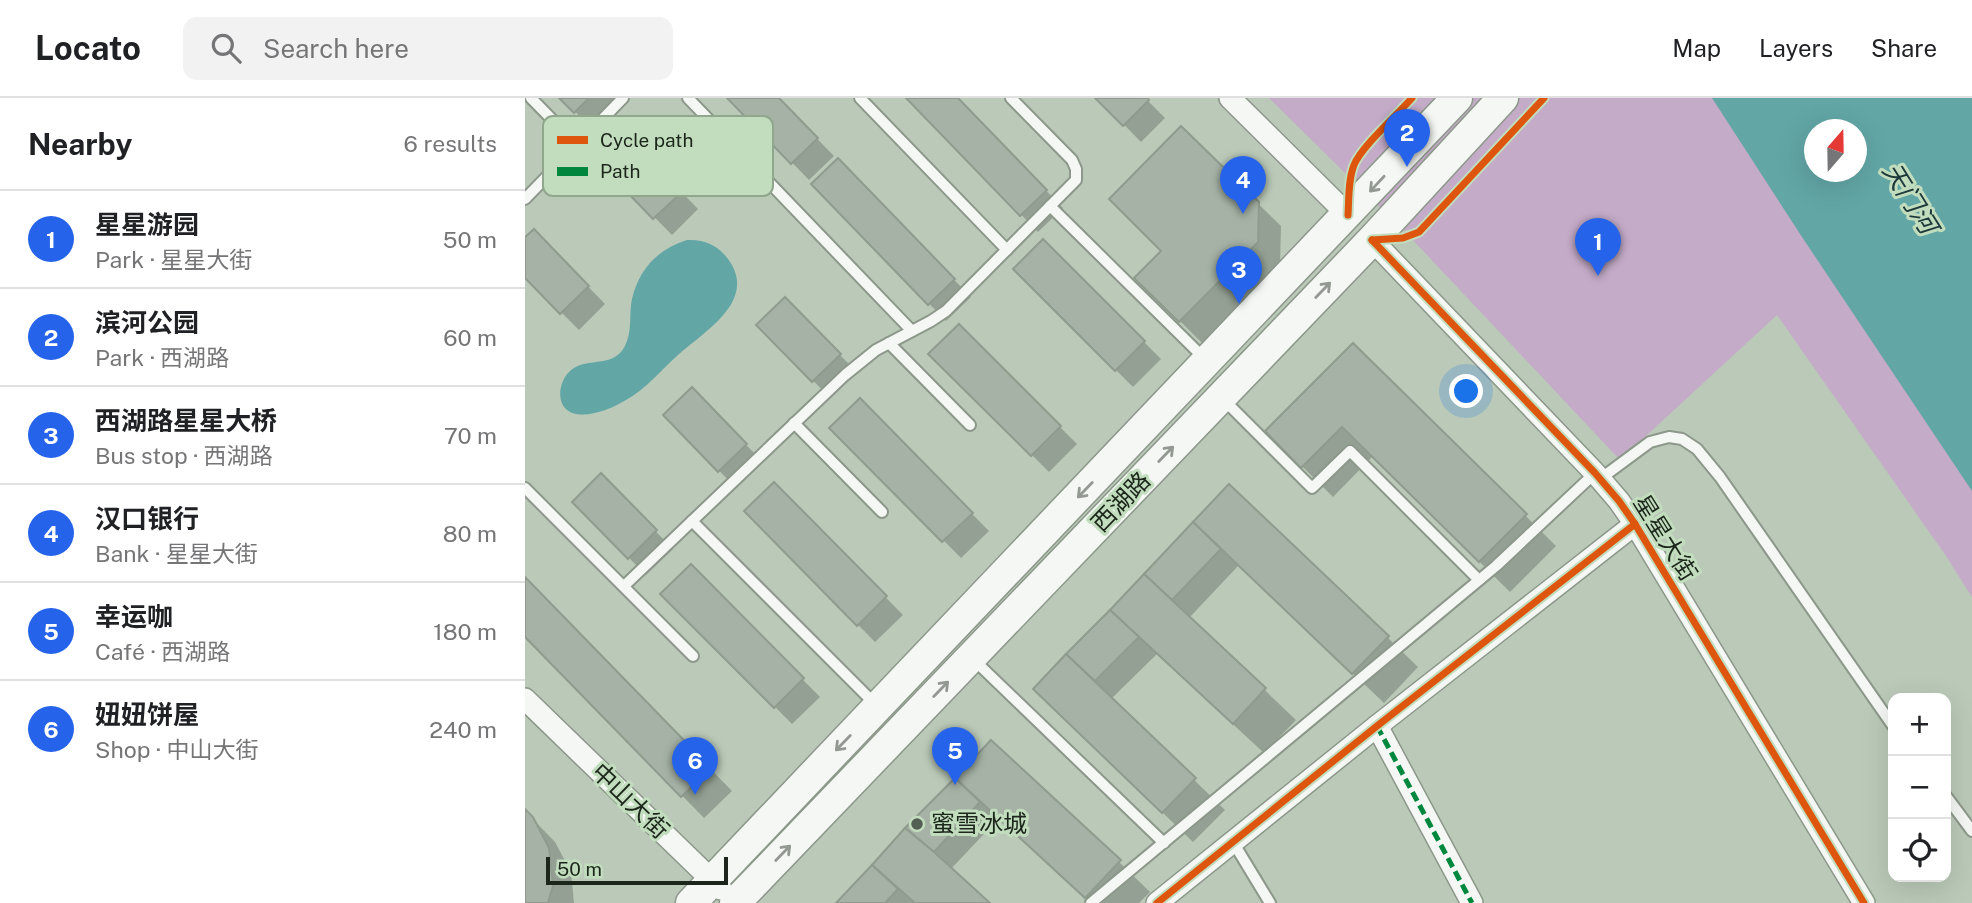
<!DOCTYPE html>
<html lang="en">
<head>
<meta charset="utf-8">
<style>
  body { margin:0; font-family:"Public Sans","Noto Sans SC",sans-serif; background:#f2f2f2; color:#202124 }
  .controls { position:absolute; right:21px; bottom:21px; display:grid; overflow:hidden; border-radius:14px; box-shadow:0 7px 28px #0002 }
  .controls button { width:63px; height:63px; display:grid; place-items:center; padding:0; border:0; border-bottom:2px solid #e0e0e0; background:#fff; color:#202124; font:35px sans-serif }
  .compass { position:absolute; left:1279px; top:21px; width:63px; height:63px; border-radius:50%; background:#fff; box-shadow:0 7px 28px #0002; rotate:20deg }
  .scale { position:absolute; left:21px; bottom:18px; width:182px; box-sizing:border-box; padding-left:7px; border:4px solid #1c261b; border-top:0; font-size:19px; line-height:24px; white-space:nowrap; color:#1c261b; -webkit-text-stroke:5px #c2ddbe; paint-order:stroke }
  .you { position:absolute; left:942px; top:294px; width:24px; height:24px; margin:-18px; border:5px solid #fff; border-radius:50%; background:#1a73e8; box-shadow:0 0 0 10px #1a73e833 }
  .badge { display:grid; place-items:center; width:46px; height:46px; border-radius:50%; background:#2563eb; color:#fff; font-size:23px; font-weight:700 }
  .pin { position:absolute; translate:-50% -58px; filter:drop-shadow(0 2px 4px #0008) }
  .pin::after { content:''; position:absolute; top:37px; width:24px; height:21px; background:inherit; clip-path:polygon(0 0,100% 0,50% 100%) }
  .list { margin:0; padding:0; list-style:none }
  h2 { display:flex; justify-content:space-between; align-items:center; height:91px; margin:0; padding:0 28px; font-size:30px }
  h2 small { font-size:23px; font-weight:400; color:#757577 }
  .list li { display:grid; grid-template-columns:46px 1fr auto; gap:21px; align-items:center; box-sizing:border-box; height:98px; padding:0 28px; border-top:2px solid #e0e0e0 }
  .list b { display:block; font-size:26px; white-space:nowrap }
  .list p { margin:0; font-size:23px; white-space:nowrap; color:#757577 }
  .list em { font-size:23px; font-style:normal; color:#757577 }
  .icon { flex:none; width:38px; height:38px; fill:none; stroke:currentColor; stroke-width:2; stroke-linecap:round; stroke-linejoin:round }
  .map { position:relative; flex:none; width:1447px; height:805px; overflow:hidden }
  header { display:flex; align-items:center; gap:42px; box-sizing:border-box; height:98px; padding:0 35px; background:#fff; border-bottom:2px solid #e0e0e0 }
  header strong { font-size:33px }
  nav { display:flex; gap:38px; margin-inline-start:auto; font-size:24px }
  .search { width:490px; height:63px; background:#f2f2f2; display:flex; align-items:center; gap:18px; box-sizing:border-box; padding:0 24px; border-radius:14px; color:#757577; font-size:26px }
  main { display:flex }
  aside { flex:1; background:#fff }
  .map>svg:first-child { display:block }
</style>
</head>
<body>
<header>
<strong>Locato</strong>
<div class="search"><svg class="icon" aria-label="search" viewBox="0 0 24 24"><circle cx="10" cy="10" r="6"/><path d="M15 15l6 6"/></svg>Search here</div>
<nav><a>Map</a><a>Layers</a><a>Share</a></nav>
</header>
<main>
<aside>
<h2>Nearby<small>6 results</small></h2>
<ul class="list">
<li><span class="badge">1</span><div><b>星星游园</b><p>Park · 星星大街</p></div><em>50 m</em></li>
<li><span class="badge">2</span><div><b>滨河公园</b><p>Park · 西湖路</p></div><em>60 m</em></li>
<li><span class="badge">3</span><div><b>西湖路星星大桥</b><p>Bus stop · 西湖路</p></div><em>70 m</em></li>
<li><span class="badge">4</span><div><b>汉口银行</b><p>Bank · 星星大街</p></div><em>80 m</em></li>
<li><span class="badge">5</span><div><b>幸运咖</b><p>Café · 西湖路</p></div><em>180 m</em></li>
<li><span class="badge">6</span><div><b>妞妞饼屋</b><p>Shop · 中山大街</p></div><em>240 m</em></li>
</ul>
</aside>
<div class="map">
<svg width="1447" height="805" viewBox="0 0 1447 805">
  <rect width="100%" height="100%" fill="#bac9b8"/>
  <path fill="#c4abc8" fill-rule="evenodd" d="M744 0H1447V499L1421 458 1252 217 1095 362 885 139ZM1290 32H1332V74H1290Z"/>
  <g fill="#62a6a6" fill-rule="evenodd">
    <path d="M1187 0H1447V393L1277 139ZM1290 32H1332V74H1290Z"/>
    <path d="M162 142C179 141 193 147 203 161 234 203 178 234 153 257 136 272 121 291 101 302 88 310 66 319 51 316 30 312 32 285 45 273 63 257 92 273 102 243 107 230 104 214 107 201 114 171 133 151 162 142Z"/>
  </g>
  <g fill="#0003">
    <path d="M36 0H92L68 31Z"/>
    <path d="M204 0H252L309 58 284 82Z"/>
    <path d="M383 0H432L538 110 513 134Z"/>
    <path d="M573 0H620L640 20 616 44Z"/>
    <path d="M656 30 756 128 755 167 677 245 612 180 638 153Z"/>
    <path d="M102 38 173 111 147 137 75 64Z"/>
    <path d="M313 63 446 199 421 223 288 86Z"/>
    <path d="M9 133 80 206 54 232 0 178V142Z"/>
    <path d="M518 143 636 261 608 289 490 171Z"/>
    <path d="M260 202 332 274 305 300 234 227Z"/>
    <path d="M434 228 552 346 524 374 406 256Z"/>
    <path d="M828 247 1031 448 985 494 848 358 808 399 742 333Z"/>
    <path d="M167 292 238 364 211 390 140 317Z"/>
    <path d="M335 303 464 433 436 460 307 330Z"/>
    <path d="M76 378 148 451 121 477 49 404Z"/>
    <path d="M249 386 378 517 350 544 221 413Z"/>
    <path d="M669 425 862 539 893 569 859 605 714 467 664 520 771 622 739 655 632 556 586 601 700 712 668 744 510 591Z"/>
    <path d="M166 469 295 599 267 626 138 496Z"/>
    <path d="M0 481 207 693 179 720 0 536Z"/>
    <path d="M432 680 594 764 625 794 614 805H565L474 720 425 772 463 805H314L382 731Z"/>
    <path d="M0 713 30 744 46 774 49 805H0Z"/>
  </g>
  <g fill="#a6b2a5" stroke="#8f9b8e" stroke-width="2">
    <path d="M34 0H64L49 15Z"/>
    <path d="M202 0H254L293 40 266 66Z"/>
    <path d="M381 0H433L522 92 495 118Z"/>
    <path d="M570 0H623L624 2 598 28Z"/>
    <path d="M656 28 734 104 733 144 654 224 609 180 636 153 584 101Z"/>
    <path d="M102 36 158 93 128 121 73 64Z"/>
    <path d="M313 60 430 181 403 207 286 86Z"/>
    <path d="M9 131 64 188 35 216 0 180V139Z"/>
    <path d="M518 141 620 243 590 273 488 171Z"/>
    <path d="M260 199 316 256 287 284 231 227Z"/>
    <path d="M434 226 536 328 506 358 403 256Z"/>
    <path d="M828 245 1002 416 954 464 817 329 776 370 740 333Z"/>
    <path d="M167 289 222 346 193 374 138 317Z"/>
    <path d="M335 300 448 415 417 444 304 330Z"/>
    <path d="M76 375 132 432 103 461 47 404Z"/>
    <path d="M249 384 362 498 332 528 219 413Z"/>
    <path d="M704 386 864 538 827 576 668 424Z"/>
    <path d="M668 424 696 451 647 502 619 476Z"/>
    <path d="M166 466 279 580 249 610 135 496Z"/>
    <path d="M619 476 741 590 708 626 585 512Z"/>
    <path d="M0 479 186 670 156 699 0 539Z"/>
    <path d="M585 512 614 539 570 583 541 556Z"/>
    <path d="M541 556 671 680 637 715 508 591Z"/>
    <path d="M466 642 596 762 560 800 430 680Z"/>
    <path d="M430 680 455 704 409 754 380 730Z"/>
    <path d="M0 711 8 719 24 750 28 788 23 805H0Z"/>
    <path d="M380 730 409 754 465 805H390L347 767Z"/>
    <path d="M347 767 373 791 360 805H311Z"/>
  </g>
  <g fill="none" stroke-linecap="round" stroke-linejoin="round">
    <g stroke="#8c988a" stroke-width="14">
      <g id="lane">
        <path d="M6 0 52 47"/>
        <path d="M163 0 387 233"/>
        <path d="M335 0 482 152"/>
        <path d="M0 101 98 0"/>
        <path d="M525 108 680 261"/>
        <path d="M364 245 445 327"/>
        <path d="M698 301 787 390 825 353 954 482"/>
        <path d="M269 325 357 414"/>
        <path d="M1075 381 1125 344 1144 339 1157 341 1172 351 1195 379 1368 628"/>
        <path d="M0 390 168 558"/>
        <path d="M167 423 351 607"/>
        <path d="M99 488 320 277 351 252 406 223 421 213 551 82V71L547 62 486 0"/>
        <path d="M448 561 639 745"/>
        <path d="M1421 698 1447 733"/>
        <path d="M708 744 745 805"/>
        <path d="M566 805 971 468 1070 375"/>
      </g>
    </g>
    <g stroke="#8c988a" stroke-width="24">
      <g id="street">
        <path d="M705 0 823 117"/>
        <path d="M847 142 1070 375 1094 403 1110 426 1339 805"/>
        <path d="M0 601 196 791"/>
        <path d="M852 628 947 805"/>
        <path d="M632 805 852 628 1110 426"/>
      </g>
    </g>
    <g stroke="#8c988a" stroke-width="33">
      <g id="secondary">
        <path d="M166 805 932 0"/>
        <path d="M210 805 847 142 978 0"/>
      </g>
    </g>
    <use href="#lane" stroke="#f5f7f4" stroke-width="10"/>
    <use href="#street" stroke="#f5f7f4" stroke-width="21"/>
    <use href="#secondary" stroke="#f5f7f4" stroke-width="30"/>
    <path stroke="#00873e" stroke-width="5" stroke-dasharray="10 5" stroke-linecap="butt" d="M852 628 947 805"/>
    <g stroke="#c2ddbe" stroke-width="11">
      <g id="cycleway">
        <path d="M823 117C824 101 823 82 829 67 836 49 873 16 887 0"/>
        <path d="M847 142 1070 375 1094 403 1110 426 1339 805"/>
        <path d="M847 142 878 140 894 134 1019 0"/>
        <path d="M632 805 852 628 1110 426"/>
      </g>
    </g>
    <use href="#cycleway" stroke="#de560d" stroke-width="7"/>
  </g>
  <defs><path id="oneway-shaft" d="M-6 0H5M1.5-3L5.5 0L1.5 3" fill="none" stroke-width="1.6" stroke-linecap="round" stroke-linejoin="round" transform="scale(1.75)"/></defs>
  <g stroke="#939992">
    <use href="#oneway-shaft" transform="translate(852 86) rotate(133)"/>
    <use href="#oneway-shaft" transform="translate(798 192) rotate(-46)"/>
    <use href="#oneway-shaft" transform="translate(641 356) rotate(-46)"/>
    <use href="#oneway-shaft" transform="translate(560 392) rotate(134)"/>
    <use href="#oneway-shaft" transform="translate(416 591) rotate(-46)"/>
    <use href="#oneway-shaft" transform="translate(318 645) rotate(134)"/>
    <use href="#oneway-shaft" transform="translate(258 755) rotate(-46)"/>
  </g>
  <circle fill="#535f52" stroke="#c2ddbe" stroke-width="2.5" cx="392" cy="726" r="7"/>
  <g text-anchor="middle" stroke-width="6" stroke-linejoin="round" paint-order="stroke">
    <g font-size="24" fill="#1c261b" stroke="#c2ddbe">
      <text transform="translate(596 404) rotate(-46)" y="8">西湖路</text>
      <text transform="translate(1140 440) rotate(58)" y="8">星星大街</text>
      <text transform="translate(105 703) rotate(44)" y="8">中山大街</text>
    </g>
    <g font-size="24" fill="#1c261b" stroke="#c2ddbe" text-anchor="start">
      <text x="406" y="734">蜜雪冰城</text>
    </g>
    <g font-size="26" font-style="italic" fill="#1d393b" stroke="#c2ddbe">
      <text transform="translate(1385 100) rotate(58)" y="9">天门河</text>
    </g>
  </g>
  <rect x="18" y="18" width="230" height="80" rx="10" fill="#c2ddbe" stroke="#90a68d" stroke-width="2"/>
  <rect x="32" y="38" width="31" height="8" fill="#de560d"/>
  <rect x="32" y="69" width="31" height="9" fill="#00873e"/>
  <g font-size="19" fill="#1c261b">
    <text x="75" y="49">Cycle path</text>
    <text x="75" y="80">Path</text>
  </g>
</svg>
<div class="controls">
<button>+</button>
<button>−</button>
<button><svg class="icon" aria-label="locate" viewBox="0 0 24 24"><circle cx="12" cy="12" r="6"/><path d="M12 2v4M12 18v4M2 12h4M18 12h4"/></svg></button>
</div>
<svg class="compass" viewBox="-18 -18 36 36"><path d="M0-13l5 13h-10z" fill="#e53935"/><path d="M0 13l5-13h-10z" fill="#757577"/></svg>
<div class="scale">50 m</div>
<div class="you"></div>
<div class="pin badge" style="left:1073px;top:178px">1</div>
<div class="pin badge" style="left:882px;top:69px">2</div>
<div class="pin badge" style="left:714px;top:206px">3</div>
<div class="pin badge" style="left:718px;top:116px">4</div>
<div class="pin badge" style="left:430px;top:687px">5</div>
<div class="pin badge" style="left:170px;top:697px">6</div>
</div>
</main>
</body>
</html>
